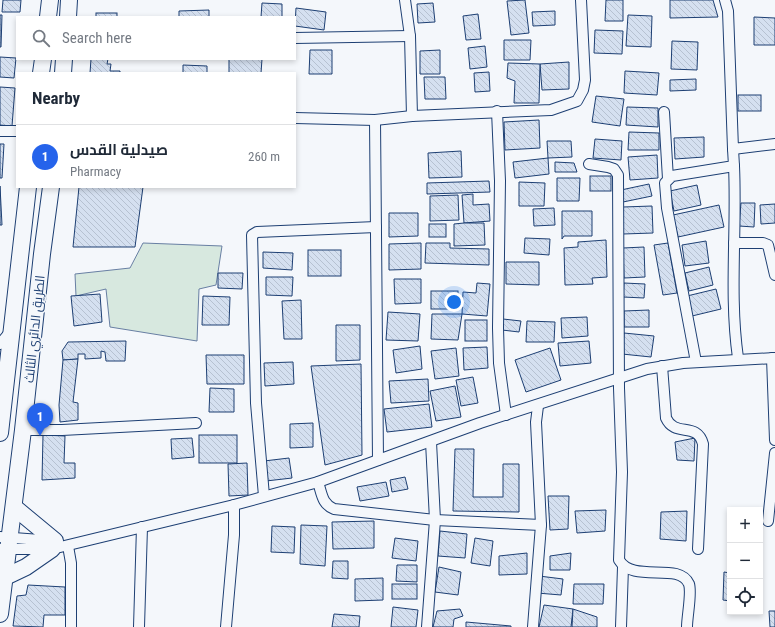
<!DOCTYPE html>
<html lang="en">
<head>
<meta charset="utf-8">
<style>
  body { margin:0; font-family:"Roboto Condensed",Cairo,sans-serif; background:#f2f2f3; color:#1f2937 }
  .controls { position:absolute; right:12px; bottom:12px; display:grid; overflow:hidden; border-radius:0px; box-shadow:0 2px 6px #0003 }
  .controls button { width:36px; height:36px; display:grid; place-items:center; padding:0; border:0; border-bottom:1px solid #e0e1e3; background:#fff; color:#1f2937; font:20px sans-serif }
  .you { position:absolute; left:454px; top:302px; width:14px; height:14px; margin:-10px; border:3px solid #fff; border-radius:50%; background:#1a73e8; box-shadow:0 0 0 6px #1a73e833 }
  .badge { display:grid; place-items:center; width:26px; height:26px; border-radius:50%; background:#2563eb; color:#fff; font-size:13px; font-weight:700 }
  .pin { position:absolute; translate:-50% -33px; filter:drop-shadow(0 1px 2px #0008) }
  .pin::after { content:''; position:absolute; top:21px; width:14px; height:12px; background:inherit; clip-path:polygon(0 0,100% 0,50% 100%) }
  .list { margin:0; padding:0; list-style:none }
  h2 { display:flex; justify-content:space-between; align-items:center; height:52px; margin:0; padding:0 16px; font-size:17px }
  h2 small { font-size:13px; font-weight:400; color:#747a83 }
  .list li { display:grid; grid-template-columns:26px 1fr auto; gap:12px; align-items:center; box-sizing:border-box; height:64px; padding:0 16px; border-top:1px solid #e0e1e3 }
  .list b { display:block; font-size:15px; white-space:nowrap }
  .list p { margin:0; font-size:13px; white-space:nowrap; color:#747a83 }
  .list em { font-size:13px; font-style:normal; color:#747a83 }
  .icon { flex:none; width:22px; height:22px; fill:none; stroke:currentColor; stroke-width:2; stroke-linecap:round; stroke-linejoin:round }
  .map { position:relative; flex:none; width:775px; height:627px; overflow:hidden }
  .search { position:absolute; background:#fff; box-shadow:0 2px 6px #0003; left:16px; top:16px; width:280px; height:44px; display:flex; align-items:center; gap:10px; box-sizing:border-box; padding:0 14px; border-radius:0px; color:#747a83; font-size:15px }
  .panel { position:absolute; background:#fff; box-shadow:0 2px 6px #0003; left:16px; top:72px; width:280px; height:116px; border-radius:0px }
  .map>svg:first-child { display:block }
</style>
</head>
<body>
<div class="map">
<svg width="775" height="627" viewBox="0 0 775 627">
  <defs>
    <pattern id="building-back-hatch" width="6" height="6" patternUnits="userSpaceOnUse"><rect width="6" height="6" fill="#d5e0f0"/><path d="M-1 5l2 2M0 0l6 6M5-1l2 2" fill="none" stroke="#b6c1d1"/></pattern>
  </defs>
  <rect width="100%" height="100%" fill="#f4f7fb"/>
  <path fill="#d7e8df" stroke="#687fa3" d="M143 243 222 246 216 285 199 289 197 341 110 327 106 289 76 296 75 274 130 268Z"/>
  <g fill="url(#building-back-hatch)" stroke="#1d3f73">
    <path d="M3 0H21L20 12H2Z"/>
    <path d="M525 0 529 33 511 35 507 1Z"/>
    <path d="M606 0H623V21H605Z"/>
    <path d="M670 0H713L718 17 670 18Z"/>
    <path d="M262 3 282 4V17H261Z"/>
    <path d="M433 3 435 22 418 23 417 4Z"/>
    <path d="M296 8 326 12 324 30 295 26Z"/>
    <path d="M209 10V17H179V11Z"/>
    <path d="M555 11V25L533 26 532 12Z"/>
    <rect x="96" y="13" width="21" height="4"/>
    <path d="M478 14 481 39 466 40 463 16Z"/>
    <path d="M0 15H2L1 47H0Z"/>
    <path d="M628 15 652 16 651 47 626 46Z"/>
    <path d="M754 17 775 18V45H754Z"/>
    <path d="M595 30 623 31 622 54 594 53Z"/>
    <path d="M504 40H531L530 60H504Z"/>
    <path d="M672 41 698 42 697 70 671 69Z"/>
    <path d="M485 46 487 67 470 69 468 48Z"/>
    <path d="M310 50H332V74H309Z"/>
    <path d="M440 50V74H420V51Z"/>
    <path d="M0 57 16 58 14 78 0 77Z"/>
    <path d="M91 59H108L107 64H111L110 71H120V73H90Z"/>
    <path d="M229 59H262L261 73H229Z"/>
    <path d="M569 62V89L542 90 540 64Z"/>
    <path d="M508 63 540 64 539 103H514L515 81 507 78Z"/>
    <path d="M183 65 207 66V73H183Z"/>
    <path d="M625 71 659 73 657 95 624 93Z"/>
    <path d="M489 72 490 91 475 92 474 73Z"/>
    <path d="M424 77H445L446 99H425Z"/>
    <path d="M696 79V90L670 91V80Z"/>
    <path d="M0 87 15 88 12 126 0 125Z"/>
    <rect x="738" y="95" width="23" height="16"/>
    <path d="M596 96 624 99 620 126 592 122Z"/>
    <path d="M627 107 658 108V127L626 125Z"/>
    <path d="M539 120 540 148 505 150 504 122Z"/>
    <path d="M629 132 659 133V150H628Z"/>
    <path d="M704 137V157L675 159 674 138Z"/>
    <path d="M595 139 622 141 621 160 593 158Z"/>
    <path d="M547 141H571L572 157 548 158Z"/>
    <path d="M0 144H4L2 178H0Z"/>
    <path d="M461 151 462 177 429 178 428 153Z"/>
    <path d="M657 155 658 178 630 180 628 157Z"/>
    <path d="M548 158 549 174 515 178 513 162Z"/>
    <path d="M555 162 574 163 577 172H555Z"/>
    <rect x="590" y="176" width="21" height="15"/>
    <path d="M557 178H580L579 201H557Z"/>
    <path d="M489 181 490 192 427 194V183Z"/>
    <path d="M519 182 545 183 544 206H519Z"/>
    <path d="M649 184 652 196 623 202 621 190Z"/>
    <path d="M697 185 701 205 674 211 670 191Z"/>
    <path d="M0 186 2 225H0Z"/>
    <path d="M79 187H143L135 247H73Z"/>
    <path d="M473 194V205L489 204 490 221 464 223 462 195Z"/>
    <path d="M458 195 459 220 430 221V196Z"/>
    <path d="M741 203H755L754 227 739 226Z"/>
    <path d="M775 204V223L761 224 760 205Z"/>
    <path d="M719 205 724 227 678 237 673 215Z"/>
    <path d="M652 206 653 233 623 234V207Z"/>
    <path d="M554 208 555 225 534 226 533 209Z"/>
    <path d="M562 211H592V236H564L562 239Z"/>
    <path d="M389 213H418V236L389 237Z"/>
    <path d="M464 223H484L485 245 454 246V224Z"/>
    <rect x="429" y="224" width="17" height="13"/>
    <path d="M525 238 550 239 549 255 524 253Z"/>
    <path d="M606 240 607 277 592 278 593 284 565 285 564 248 578 247V242Z"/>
    <path d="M706 241 709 263 685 266 682 245Z"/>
    <path d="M421 243V269L389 270V244Z"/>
    <path d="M426 243H450V248L489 249V265L425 263Z"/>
    <path d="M668 243 677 293 663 295 654 245Z"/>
    <path d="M644 247 645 277 624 278 623 248Z"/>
    <rect x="308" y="250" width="33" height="26"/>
    <path d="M263 252 293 253 292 270 263 268Z"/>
    <path d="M506 262H539V285L506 284Z"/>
    <path d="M709 267 713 285 689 291 685 273Z"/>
    <path d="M218 273H243L242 289 218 288Z"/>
    <path d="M266 277H293L292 296 266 295Z"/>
    <path d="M394 279H421V303L395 304Z"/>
    <path d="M477 283 490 284 487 316 462 314 463 292 476 293Z"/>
    <path d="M624 283 645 284 644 298 623 297Z"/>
    <path d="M716 289 721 309 692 316 687 296Z"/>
    <rect x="431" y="291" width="27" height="18"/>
    <path d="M100 294 102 322 74 326 71 296Z"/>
    <path d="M203 296 230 297 229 325H202Z"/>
    <path d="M301 300 302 339H284L282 301Z"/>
    <path d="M649 310V327H624V311Z"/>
    <path d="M388 312 420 314 418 341 386 340Z"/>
    <path d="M432 314H462L458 340 431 339Z"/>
    <path d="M587 317 588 336 562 338 561 318Z"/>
    <path d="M503 319 521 321 519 332 502 330Z"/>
    <rect x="465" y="320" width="22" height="21"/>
    <path d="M527 321 555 322 554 342H526Z"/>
    <path d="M336 325H360V360L336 361Z"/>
    <path d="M624 333 654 336 651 357 622 354Z"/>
    <path d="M126 341 125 361H106L105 352 101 351V358L85 359V354H78V359L63 360 62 351 68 342Z"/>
    <path d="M589 341 591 363 560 366 558 343Z"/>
    <path d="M420 346 422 369 396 373 393 350Z"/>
    <path d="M487 347 488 368 464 370 463 348Z"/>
    <path d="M456 348 459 376 435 379 431 351Z"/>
    <path d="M550 348 561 380 526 392 515 360Z"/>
    <path d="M206 355H244V384H207Z"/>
    <path d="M78 359 73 402 78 403V420L60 422 59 405 63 360Z"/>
    <path d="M293 362 294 384 265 386 264 363Z"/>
    <path d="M361 364 362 455 325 465 311 366Z"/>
    <path d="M473 377 478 403 461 406 456 380Z"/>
    <path d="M428 379 429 401 391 403 389 381Z"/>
    <path d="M455 386 461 417 436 421 430 391Z"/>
    <path d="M210 388 234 389V412H209Z"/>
    <path d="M429 404 432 427 387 432 384 409Z"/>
    <path d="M313 423V447L290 448V424Z"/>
    <path d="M43 435 65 436 64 463H75V478L42 480Z"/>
    <rect x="199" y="435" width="38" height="28"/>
    <path d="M192 438 194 457 172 459 171 439Z"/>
    <path d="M695 438 694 461 677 460 675 442Z"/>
    <path d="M455 449H474L473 497H503V464H519V512L453 511Z"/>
    <path d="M289 458 292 478 266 481 264 461Z"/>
    <path d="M247 463 248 495 229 496 228 464Z"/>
    <path d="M405 477 408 489 392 492 390 480Z"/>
    <path d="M386 482 389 496 360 501 357 487Z"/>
    <path d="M548 496H569L568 529 550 530Z"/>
    <path d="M606 510 605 531 577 533 575 511Z"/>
    <path d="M687 511 686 541 660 539 661 512Z"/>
    <path d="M374 521V548L333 549 332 522Z"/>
    <path d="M301 525 327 526 325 566 300 564Z"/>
    <path d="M272 526 295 527 294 553 271 552Z"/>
    <path d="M440 531 467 534 465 558 438 556Z"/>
    <path d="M395 538 418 541 416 561 392 558Z"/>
    <path d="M475 538 493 541 490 566 471 563Z"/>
    <path d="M527 553V574L499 575V556Z"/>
    <path d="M571 553 570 570H550V556Z"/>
    <path d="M333 561H348V579L332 578Z"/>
    <path d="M397 565H417V582L396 581Z"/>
    <path d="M439 567 461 572 458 595 435 592Z"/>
    <path d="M724 572 730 573V601L723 600Z"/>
    <path d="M539 576 563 579 561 595 537 593Z"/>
    <path d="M383 578V600L355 601V579Z"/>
    <rect x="392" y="584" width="25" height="15"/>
    <path d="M574 584H604L603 604H573Z"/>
    <path d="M28 585 65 587V615H44L43 627 13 626 17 596 26 595Z"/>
    <path d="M544 605 573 609 571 627H539Z"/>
    <path d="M393 607 418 610 416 627H391Z"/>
    <path d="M460 609 463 616 454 619 453 627H433L437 611Z"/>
    <path d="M573 609 597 617V627H572Z"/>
    <path d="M769 611H775V627H770Z"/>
    <path d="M334 614 360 616 359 627H332Z"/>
    <path d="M466 622 511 626V627H466Z"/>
  </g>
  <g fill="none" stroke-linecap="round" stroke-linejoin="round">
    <g stroke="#1d3f73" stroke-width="12">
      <g id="minor">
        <path d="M405 0 410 36 412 116"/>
        <path d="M725 0 728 11 733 149 775 144"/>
        <path d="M295 38 410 36"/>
        <path d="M497 111 500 181 498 328 499 363 506 415"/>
        <path d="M664 112 668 179"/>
        <path d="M295 118 375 120 412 116 551 110 577 101 583 90 585 80 581 0"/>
        <path d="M375 120 378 460"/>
        <path d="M0 131H17"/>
        <path d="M589 164 608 167 614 169 618 175 619 388 622 472 619 560C633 584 679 561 689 584 692 593 687 616 687 627"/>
        <path d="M734 166C737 230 729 295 738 358"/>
        <path d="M734 243H763L768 245 775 275"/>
        <path d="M0 344 11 331"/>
        <path d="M772 358 775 440"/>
        <path d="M696 362 667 208 665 183 672 176 734 166 733 149"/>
        <path d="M662 366 666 418C675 438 697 421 703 444L698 549"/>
        <path d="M23 430H62L196 423"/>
        <path d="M318 482C322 494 322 504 334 509L435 520 541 525"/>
        <path d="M264 496 256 403 252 235 257 232 376 227"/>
        <path d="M768 521 775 453"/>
        <path d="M0 537 54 541"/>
        <path d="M68 546 71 563V627"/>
        <path d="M0 549H52L234 505 318 482 480 423 647 369 683 363 775 358"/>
        <path d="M139 627 142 527"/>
        <path d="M226 627 234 535V505"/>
        <path d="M427 627 435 520 431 442"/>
        <path d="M533 627 541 525 536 422 538 406"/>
        <path d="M621 627 623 567"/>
      </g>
    </g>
    <g stroke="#1d3f73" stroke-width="18">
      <g id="primary">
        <path d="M48 17 50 0"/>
        <path d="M68 17 69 0"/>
        <path d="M41 73 43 59"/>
        <path d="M63 73 64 59"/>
        <path d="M0 433 28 187"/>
        <path d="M14 507 55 541"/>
        <path d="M5 577 26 567 52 549"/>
        <path d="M0 614 23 430 42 254 51 187"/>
      </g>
    </g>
    <use href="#minor" stroke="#f4f7fb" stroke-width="10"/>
    <use href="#primary" stroke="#f4f7fb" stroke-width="16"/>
  </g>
  <g text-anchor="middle" stroke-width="3" stroke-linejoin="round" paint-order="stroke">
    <g font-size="13" fill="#1d3f73" stroke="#f4f7fb">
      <text transform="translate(34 329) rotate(-84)" y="5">الطريق الدائري الثالث</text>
    </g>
  </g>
</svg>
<div class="controls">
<button>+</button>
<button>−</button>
<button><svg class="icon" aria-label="locate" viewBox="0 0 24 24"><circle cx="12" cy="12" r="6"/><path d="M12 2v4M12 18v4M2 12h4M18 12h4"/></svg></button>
</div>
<div class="you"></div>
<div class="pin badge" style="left:40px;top:436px">1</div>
<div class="search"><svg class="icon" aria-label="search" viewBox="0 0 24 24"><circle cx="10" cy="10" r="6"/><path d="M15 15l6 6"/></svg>Search here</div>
<section class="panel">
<h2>Nearby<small></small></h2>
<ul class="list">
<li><span class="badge">1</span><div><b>صيدلية القدس</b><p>Pharmacy</p></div><em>260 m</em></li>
</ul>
</section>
</div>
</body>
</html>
